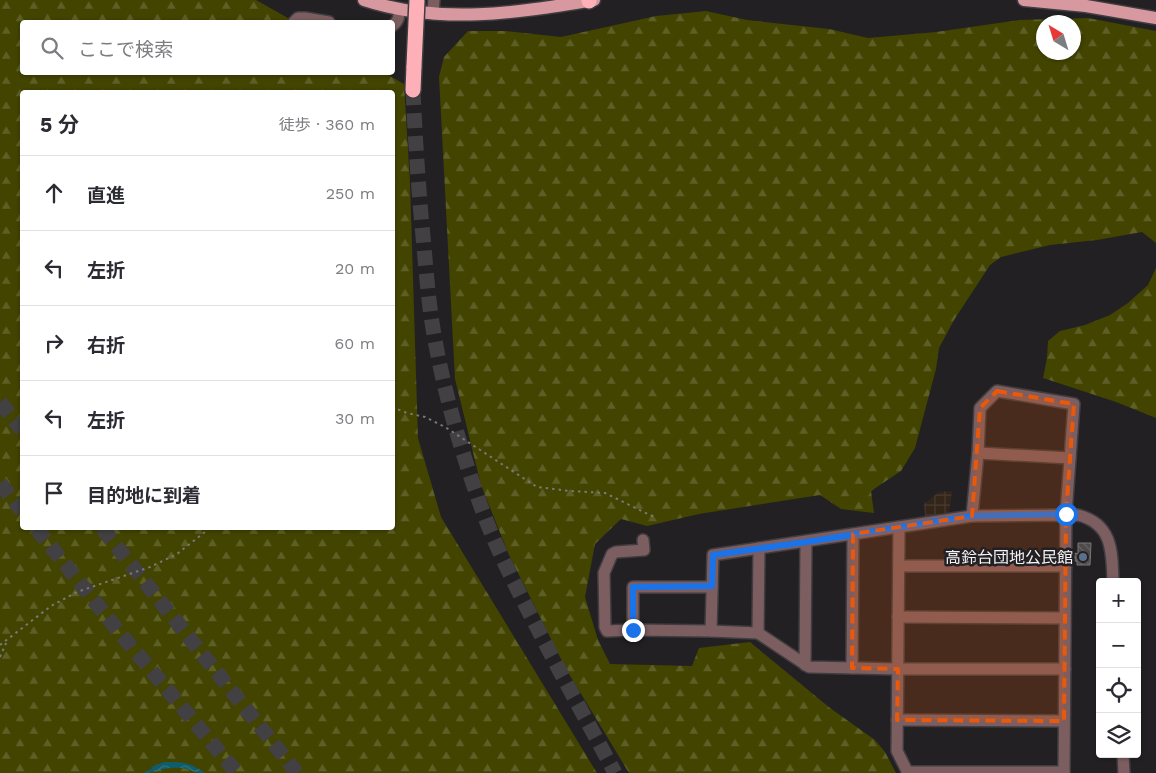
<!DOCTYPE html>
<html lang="ja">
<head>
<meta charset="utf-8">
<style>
  body { margin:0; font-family:"Work Sans","Noto Sans JP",sans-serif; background:#f7f7f7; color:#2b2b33 }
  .controls { position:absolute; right:15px; bottom:15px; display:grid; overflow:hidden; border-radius:5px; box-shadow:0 1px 4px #0004 }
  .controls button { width:45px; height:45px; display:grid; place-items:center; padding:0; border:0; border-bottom:1px solid #e1e1e2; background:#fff; color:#2b2b33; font:25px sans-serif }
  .compass { position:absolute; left:1036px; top:15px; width:45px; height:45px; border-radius:50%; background:#fff; box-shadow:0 1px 4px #0004; rotate:322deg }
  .stop { position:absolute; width:15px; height:15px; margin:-11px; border:4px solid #1a73e8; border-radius:50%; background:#fff }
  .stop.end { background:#1a73e8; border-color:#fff; box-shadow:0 1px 5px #0008 }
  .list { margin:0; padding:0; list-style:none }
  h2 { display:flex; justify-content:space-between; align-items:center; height:65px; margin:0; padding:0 20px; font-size:21px }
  h2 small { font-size:16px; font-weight:400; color:#7c7c81 }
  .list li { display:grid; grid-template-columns:32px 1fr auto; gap:15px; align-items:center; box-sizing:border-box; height:75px; padding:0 20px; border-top:1px solid #e1e1e2 }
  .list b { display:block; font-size:19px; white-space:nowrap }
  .list em { font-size:16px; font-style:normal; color:#7c7c81 }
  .icon { flex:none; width:28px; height:28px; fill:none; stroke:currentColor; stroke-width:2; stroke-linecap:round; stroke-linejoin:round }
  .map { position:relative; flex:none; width:1156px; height:773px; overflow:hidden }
  .search { position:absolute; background:#fff; box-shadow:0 1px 4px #0004; left:20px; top:20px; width:375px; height:55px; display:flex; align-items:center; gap:12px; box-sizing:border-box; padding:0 18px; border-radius:5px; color:#7c7c81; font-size:19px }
  .panel { position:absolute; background:#fff; box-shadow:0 1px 4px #0004; left:20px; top:90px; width:375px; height:440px; border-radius:5px }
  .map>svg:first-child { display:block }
</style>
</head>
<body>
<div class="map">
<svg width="1156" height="773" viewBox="0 0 1156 773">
  <defs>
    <pattern id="industrial-grid" width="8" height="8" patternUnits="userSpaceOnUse" patternTransform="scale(1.25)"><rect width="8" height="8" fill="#342519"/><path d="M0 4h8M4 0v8" fill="none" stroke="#483a30"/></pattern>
    <pattern id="forest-firs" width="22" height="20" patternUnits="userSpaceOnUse" patternTransform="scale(1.25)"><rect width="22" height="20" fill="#424400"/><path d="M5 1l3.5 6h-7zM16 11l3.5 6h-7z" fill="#5e5f26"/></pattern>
    <pattern id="water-waves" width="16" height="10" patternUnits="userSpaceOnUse" patternTransform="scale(1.25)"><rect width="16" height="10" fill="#0f5c6b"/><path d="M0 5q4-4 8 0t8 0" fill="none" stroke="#337481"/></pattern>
    <pattern id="building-back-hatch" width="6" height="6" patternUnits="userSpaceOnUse" patternTransform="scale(1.25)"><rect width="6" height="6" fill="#4e4949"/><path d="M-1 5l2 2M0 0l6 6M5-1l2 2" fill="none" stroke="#686464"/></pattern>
  </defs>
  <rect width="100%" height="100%" fill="#222023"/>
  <path fill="url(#industrial-grid)" d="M952 491 949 513 925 516 924 504 939 492Z"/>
  <g fill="url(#forest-firs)" fill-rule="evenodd">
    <path d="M0 0H256L295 22H22V72H383L404 84 410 183 418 438 441 517 597 773H0ZM22 92H392V528H22Z"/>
    <path d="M706 11 747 20 829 29 868 38 936 32 1019 20 1088 18 1156 31V243L1142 232 1097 240 1050 245 1001 257 990 265 954 320 939 348 936 369 915 448 901 471 871 491 874 513 841 509 820 495 699 514 647 526 621 519 595 544 585 597 598 640 610 664 692 666 699 648 750 642 830 708 875 740 885 752 896 773H629L566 669 509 555 481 485 455 379 439 77 444 57 468 31H506L561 37 656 16ZM1074 22V52H1044V22Z"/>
    <path d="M1156 268V418L1116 402 1043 378 1047 358 1048 341 1060 331 1085 325 1110 315 1128 303 1148 285Z"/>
  </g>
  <path fill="url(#water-waves)" d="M164 762C184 762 189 762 205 773 198 773 196 773 190 770 178 766 165 768 154 772L151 767Z"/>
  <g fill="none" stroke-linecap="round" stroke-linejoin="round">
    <path stroke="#0f5c6b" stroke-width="3" d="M146 773 154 769"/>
  </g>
  <path fill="url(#building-back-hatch)" stroke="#7b7675" d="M1078 543H1091L1090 565H1077V561H1075V553L1078 554Z"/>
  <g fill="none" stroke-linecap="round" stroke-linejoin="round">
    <g stroke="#424042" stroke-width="15" stroke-dasharray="15 8" stroke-linecap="butt">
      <path d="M413 90C415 136 418 181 422 226 425 256 427 286 431 316 440 376 456 435 476 492 492 541 516 587 540 633 564 680 590 726 615 773"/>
      <path d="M0 402 22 430"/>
      <path d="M0 483 22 511"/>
      <path d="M36 528 120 633 237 773"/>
      <path d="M102 528 297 773"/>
    </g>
    <g stroke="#3f3d40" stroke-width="14">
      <g id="minor">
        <path d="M433 14 434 0"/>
        <path d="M294 22 298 18H305L329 22"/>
        <path d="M392 26C399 21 399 17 399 9"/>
        <path d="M978 453 1070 458"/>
        <path d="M972 516 978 453 980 408 997 391 1074 404 1066 514 1064 773"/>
        <path d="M899 527 897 751 908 773"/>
        <path d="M643 540 644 550 616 552 612 554 604 573 605 627 607 631 633 630 711 631"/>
        <path d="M899 566H1066"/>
        <path d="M898 617 1065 618"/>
        <path d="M633 630V587H712"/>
        <path d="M758 633 759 548"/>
        <path d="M805 665 806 542"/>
        <path d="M852 668 853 534"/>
        <path d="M1065 669H898L809 667 758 633 711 631 713 555 972 516 1078 515C1113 524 1112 552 1113 582"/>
        <path d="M897 720 1064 721"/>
        <path d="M1123 754 1124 773"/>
        <path d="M907 772H1064"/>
      </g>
    </g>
    <g stroke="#3f3d40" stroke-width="15">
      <g id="major">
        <path d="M364 0C441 25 515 13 594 0"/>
        <path d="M1024 0 1086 6 1156 18"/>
      </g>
    </g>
    <g stroke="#3f3d40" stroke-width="18">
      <g id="highway">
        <path d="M589 0V1"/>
        <path d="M413 90 414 66"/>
      </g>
    </g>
    <g stroke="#797779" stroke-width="2" stroke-dasharray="2.5 4" stroke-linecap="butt">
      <path d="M392 407 407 413 425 417 445 427 537 487 570 491 605 493 656 518"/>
      <path d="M0 645 51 606 77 592 150 567 177 554 210 528"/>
      <path d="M0 657 7 641"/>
    </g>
    <use href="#minor" stroke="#7c5d60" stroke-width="11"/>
    <use href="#major" stroke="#d8989f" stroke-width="12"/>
    <use href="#highway" stroke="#fdb0b8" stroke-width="15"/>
    <g stroke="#3f3d40" stroke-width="18" stroke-linecap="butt">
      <path id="highway-bridge" d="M414 66 417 0"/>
    </g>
    <use href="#highway-bridge" stroke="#fdb0b8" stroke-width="15"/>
  </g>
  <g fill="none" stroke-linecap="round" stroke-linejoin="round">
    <path stroke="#1a73e8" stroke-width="6" d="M633 630V587L712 586 713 555 806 542 972 516 1066 514"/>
  </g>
  <path fill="#e8590c" fill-opacity="0.2" stroke="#e8590c" stroke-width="4" stroke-dasharray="10 6" stroke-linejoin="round" d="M997 391 1074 404 1066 514 1064 721 897 720 898 669 852 668 853 534 972 516 980 408Z"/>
  <circle fill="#5c6f8a" stroke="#222023" stroke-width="2" cx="1083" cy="557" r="5"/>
  <g text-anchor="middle" stroke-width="5" stroke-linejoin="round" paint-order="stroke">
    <g font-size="16" fill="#f4f2f4" stroke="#222023" text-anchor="end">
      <text x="1073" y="563">高鈴台団地公民館</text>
    </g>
  </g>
</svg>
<div class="controls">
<button>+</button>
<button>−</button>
<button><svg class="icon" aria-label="locate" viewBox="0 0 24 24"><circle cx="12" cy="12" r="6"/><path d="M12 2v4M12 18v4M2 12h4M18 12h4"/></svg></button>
<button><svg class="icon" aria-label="layers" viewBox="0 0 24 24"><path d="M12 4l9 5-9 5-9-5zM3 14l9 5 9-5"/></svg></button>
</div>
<svg class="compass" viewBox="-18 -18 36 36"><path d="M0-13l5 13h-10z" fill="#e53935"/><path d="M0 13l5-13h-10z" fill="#7c7c81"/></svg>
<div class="stop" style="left:1066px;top:514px"></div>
<div class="stop end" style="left:633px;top:630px"></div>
<div class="search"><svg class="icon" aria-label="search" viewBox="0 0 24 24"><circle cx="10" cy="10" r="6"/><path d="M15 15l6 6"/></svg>ここで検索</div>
<section class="panel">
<h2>5 分<small>徒歩 · 360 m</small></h2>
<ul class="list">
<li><svg class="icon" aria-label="ahead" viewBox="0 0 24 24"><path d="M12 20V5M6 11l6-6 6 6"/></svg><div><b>直進</b></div><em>250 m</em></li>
<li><svg class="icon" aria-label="left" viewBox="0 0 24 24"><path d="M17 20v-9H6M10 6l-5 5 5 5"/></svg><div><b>左折</b></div><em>20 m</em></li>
<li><svg class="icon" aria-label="right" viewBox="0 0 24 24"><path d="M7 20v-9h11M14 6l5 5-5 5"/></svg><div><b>右折</b></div><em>60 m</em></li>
<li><svg class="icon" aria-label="left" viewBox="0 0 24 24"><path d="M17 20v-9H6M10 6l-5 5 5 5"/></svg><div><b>左折</b></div><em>30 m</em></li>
<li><svg class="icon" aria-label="arrive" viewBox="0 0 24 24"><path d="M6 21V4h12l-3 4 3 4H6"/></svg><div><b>目的地に到着</b></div></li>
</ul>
</section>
</div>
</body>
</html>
